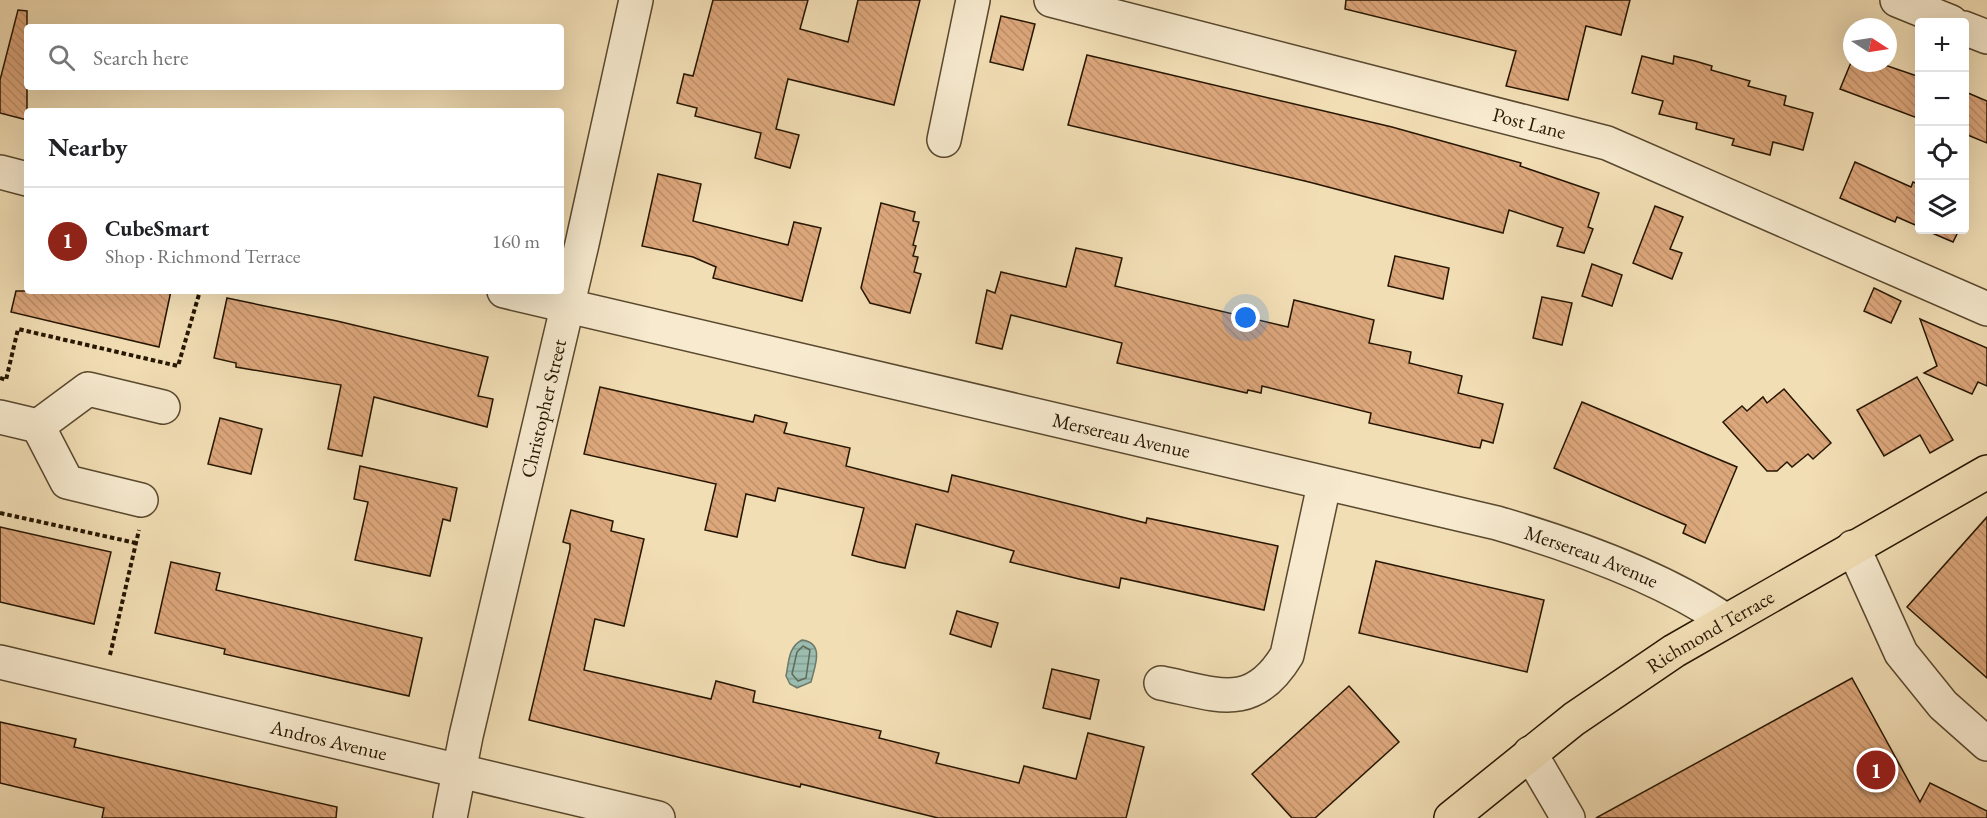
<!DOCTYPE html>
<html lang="en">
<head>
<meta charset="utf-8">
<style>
  body { margin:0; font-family:"EB Garamond",serif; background:#f6f6f6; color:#202124 }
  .controls { position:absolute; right:18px; top:18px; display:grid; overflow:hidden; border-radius:6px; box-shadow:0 6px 24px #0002 }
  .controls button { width:54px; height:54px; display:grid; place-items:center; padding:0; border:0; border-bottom:2px solid #e0e0e0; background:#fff; color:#202124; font:30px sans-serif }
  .compass { position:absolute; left:1843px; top:18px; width:54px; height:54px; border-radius:50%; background:#fff; box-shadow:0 6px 24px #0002; rotate:102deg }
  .you { position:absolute; left:1246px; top:318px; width:21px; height:21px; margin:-15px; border:4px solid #fff; border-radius:50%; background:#1a73e8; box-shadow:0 0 0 9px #1a73e833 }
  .badge { display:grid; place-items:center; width:39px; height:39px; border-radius:50%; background:#8f2418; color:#fff; font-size:20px; font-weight:700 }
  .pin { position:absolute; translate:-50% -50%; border:3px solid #fff; box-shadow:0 2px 6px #0006 }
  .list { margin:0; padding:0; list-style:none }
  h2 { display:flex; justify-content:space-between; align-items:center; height:78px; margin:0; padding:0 24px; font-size:26px }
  h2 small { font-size:20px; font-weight:400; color:#757577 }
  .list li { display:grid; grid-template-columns:39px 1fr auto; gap:18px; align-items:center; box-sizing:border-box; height:108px; padding:0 24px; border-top:2px solid #e0e0e0 }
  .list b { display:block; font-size:22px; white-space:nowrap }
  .list p { margin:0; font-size:20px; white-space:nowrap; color:#757577 }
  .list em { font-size:20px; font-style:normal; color:#757577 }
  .icon { flex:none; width:33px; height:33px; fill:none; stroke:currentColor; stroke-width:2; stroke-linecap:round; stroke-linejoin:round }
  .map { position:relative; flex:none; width:1987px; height:818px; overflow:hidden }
  .search { position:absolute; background:#fff; box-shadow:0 6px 24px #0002; left:24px; top:24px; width:540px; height:66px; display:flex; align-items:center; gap:15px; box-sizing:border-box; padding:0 21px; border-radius:6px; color:#757577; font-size:22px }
  .panel { position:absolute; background:#fff; box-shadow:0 6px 24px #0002; left:24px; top:108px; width:540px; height:186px; border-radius:6px }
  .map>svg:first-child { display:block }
</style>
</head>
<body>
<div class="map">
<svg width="1987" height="818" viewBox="0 0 1987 818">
  <defs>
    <pattern id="water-rules" width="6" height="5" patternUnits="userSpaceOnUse" patternTransform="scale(1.5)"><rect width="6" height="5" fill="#9bbcaf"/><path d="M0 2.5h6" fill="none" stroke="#85a195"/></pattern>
    <pattern id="building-back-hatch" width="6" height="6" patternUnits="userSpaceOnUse" patternTransform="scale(1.5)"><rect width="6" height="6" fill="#dda77c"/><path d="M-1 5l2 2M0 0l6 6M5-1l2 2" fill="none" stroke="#be8f69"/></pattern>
  </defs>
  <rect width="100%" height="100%" fill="#f2deb5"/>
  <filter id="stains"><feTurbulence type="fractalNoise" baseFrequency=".00333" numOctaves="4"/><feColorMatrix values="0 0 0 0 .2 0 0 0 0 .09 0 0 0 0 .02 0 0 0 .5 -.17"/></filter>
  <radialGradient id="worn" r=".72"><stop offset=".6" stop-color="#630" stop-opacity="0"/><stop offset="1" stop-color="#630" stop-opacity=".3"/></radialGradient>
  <path fill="url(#water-rules)" stroke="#6c7a69" stroke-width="1.5" d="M802 640C825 643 815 666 811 682L797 688 790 684 786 676C789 662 788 647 802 640Z"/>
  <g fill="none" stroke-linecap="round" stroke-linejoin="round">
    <path stroke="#606958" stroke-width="1.5" d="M803 646 810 650 806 678 798 681 792 674 797 652Z"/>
  </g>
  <g fill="url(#building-back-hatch)" stroke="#261601" stroke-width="1.5">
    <path d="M713 0H808L800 29 848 42 858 0H920L894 105 788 79 776 129 799 135 790 168 755 158 761 133 695 116 697 108 677 103 684 74 693 76Z"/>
    <path d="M1346 0H1630L1621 35 1586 26 1568 100 1506 86 1516 51 1345 9Z"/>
    <path d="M18 10 27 11V120L0 113V80Z"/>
    <path d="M1001 16 1035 24 1023 70 990 62Z"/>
    <path d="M1087 55 1392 127 1521 163 1520 166 1599 193 1588 227 1593 229 1584 253 1557 246 1563 228 1509 210 1503 233 1309 182 1068 125Z"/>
    <path d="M1642 56 1673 64 1674 56 1695 61 1712 66 1711 70 1750 81 1748 86 1786 96 1784 105 1813 113 1803 150 1773 142 1770 155 1732 145 1734 139 1696 129 1697 123 1659 114 1663 101 1632 93Z"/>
    <path d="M1852 60V63H1879L1920 77V119L1840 89Z"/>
    <path d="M1968 93 1987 101V143L1965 134V95Z"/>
    <path d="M1855 162 1911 187 1913 182 1920 185V227L1897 217 1895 222 1840 198Z"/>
    <path d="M658 174 701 184 693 221 788 245 794 222 821 228 802 301 713 278 716 267 693 257 642 246Z"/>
    <path d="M881 203 915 212 913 221 919 222 913 245 916 246 913 256 918 257 914 272 921 274 910 313 870 303 861 288Z"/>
    <path d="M1655 206 1683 217 1670 249 1682 253 1672 279 1633 263Z"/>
    <path d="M1925 230H1959L1953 242Z"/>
    <path d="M1076 248 1122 258 1115 286 1288 327 1294 300 1374 320 1369 343 1411 352 1409 363 1462 376 1458 393 1503 404 1493 443 1482 440 1480 448 1473 447 1369 423 1371 413 1262 386 1261 393 1248 390 1247 393 1117 363 1122 343 1011 315 1002 349 976 343 987 290 995 293 1001 272 1066 287Z"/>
    <path d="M1395 256 1449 268 1443 299 1388 286Z"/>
    <path d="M1592 264 1622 275 1612 306 1582 296Z"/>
    <path d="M1874 288 1901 301 1891 323 1864 311Z"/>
    <path d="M16 291H171L159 347 11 312Z"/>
    <path d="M1542 297 1572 303 1562 345 1533 338Z"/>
    <path d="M227 298 337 321 488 357 478 396 493 399 487 427 374 397 362 456 328 449 341 385 236 367V363L214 358Z"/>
    <path d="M1920 319 1987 348V386L1978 382 1972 394 1924 373 1937 366Z"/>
    <path d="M1917 377 1953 440 1930 453 1920 435 1884 456 1857 410Z"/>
    <path d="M600 387 753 422 755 415 787 423 784 433 850 448 846 466 948 492 952 475 1146 523 1147 518 1278 546 1264 610 1121 578 1119 588 1079 579 1010 562 1014 551 916 524 905 568 878 562 852 555 864 508 778 488 775 501 746 494 737 537 705 530 716 484 584 454Z"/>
    <path d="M1784 389 1831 443 1813 459 1808 454 1792 467 1787 462 1777 471H1767L1723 422 1742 406 1747 411 1763 397 1767 403Z"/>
    <path d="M1582 402 1737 467 1705 543 1683 533 1686 525 1554 468Z"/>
    <path d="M220 418 262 429 251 474 208 464Z"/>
    <path d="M360 466 457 488 450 521 443 519 430 576 355 560 368 502 354 499Z"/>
    <path d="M571 510 613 521 611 531 644 539 624 626 595 619 584 670 711 699 716 681 755 691 753 702 881 731 879 738 939 753 936 763 1019 783 1024 766 1076 779 1088 733 1144 747 1126 818H938L801 784 800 787 758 777 529 720 570 549V544L563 542Z"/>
    <path d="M1987 517V678L1907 607Z"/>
    <path d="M0 527 111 552 94 624 0 602Z"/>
    <path d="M1376 561 1544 600 1527 672 1359 633Z"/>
    <path d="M171 562 220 573 216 590 422 638 409 696 224 654 225 649 155 633Z"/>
    <path d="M957 611 998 623 991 647 950 634Z"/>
    <path d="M1052 669 1099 680 1090 719 1043 708Z"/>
    <path d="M1852 678 1920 802 1930 783 1987 811V818H1596Z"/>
    <path d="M1349 686 1399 742 1315 818H1292L1252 774Z"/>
    <path d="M0 722 76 739 74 747 337 807 336 818H102L104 808 0 783Z"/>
  </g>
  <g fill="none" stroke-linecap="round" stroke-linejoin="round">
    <g stroke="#59482e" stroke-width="36">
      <g id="minor">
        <path id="s1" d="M1051 0 1607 143 1987 309"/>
        <path d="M1897 0 1951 22"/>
        <path d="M1964 28 1987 37"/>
        <path d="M944 140 973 0"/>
        <path d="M0 172 27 179"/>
        <path id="s2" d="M504 291 1497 523C1572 545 1661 577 1725 620"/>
        <path d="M0 417 38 426 88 389 163 407"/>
        <path d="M38 426 67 482 141 500"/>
        <path d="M1853 547 1901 653 1943 705 1987 744"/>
        <path id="s3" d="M0 662 658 818"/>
        <path d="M1161 683C1216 694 1252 713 1287 655L1324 485"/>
        <path d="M1530 753 1568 818"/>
        <path id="s4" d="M450 818 466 736 582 244 636 0"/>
      </g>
    </g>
    <g stroke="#261601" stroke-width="36">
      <g id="major">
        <path id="s5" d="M1451 818 1574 719 1674 651 1987 472"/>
      </g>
    </g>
    <g stroke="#261601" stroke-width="4" stroke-dasharray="4.5 3" stroke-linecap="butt">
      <path d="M0 378 6 380 18 329 178 366 200 291"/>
      <path d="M0 513 136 543"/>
      <path d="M110 655 139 530"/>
    </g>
    <use href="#minor" stroke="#f7eacf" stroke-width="33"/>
    <use href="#major" stroke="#f2deb5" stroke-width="33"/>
  </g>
  <g text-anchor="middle" stroke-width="5" stroke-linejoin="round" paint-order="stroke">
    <g font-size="20" fill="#261601" stroke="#f7eacf">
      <text dy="7" stroke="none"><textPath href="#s1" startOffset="494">Post Lane</textPath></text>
      <text dy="7" stroke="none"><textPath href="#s4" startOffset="420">Christopher Street</textPath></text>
      <text dy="7" stroke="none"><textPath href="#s2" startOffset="634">Mersereau Avenue</textPath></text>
      <text dy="7" stroke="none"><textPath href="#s2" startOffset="1120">Mersereau Avenue</textPath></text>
      <text dy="7" stroke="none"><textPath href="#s5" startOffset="320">Richmond Terrace</textPath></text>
      <text dy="7" stroke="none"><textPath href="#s3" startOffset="338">Andros Avenue</textPath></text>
    </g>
  </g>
  <rect width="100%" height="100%" filter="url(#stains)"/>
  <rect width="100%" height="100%" fill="url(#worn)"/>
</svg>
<div class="controls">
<button>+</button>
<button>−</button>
<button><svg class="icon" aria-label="locate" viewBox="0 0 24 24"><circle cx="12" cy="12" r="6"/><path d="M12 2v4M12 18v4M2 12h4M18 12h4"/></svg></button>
<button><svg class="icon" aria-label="layers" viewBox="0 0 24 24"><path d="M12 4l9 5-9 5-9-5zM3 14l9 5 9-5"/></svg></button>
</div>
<svg class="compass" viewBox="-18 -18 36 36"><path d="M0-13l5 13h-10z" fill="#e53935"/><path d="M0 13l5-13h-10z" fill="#757577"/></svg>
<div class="you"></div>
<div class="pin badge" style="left:1876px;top:770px">1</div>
<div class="search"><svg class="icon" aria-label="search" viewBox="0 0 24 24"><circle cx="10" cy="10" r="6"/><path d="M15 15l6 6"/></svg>Search here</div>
<section class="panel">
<h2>Nearby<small></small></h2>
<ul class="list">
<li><span class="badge">1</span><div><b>CubeSmart</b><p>Shop · Richmond Terrace</p></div><em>160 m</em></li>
</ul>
</section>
</div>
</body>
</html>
